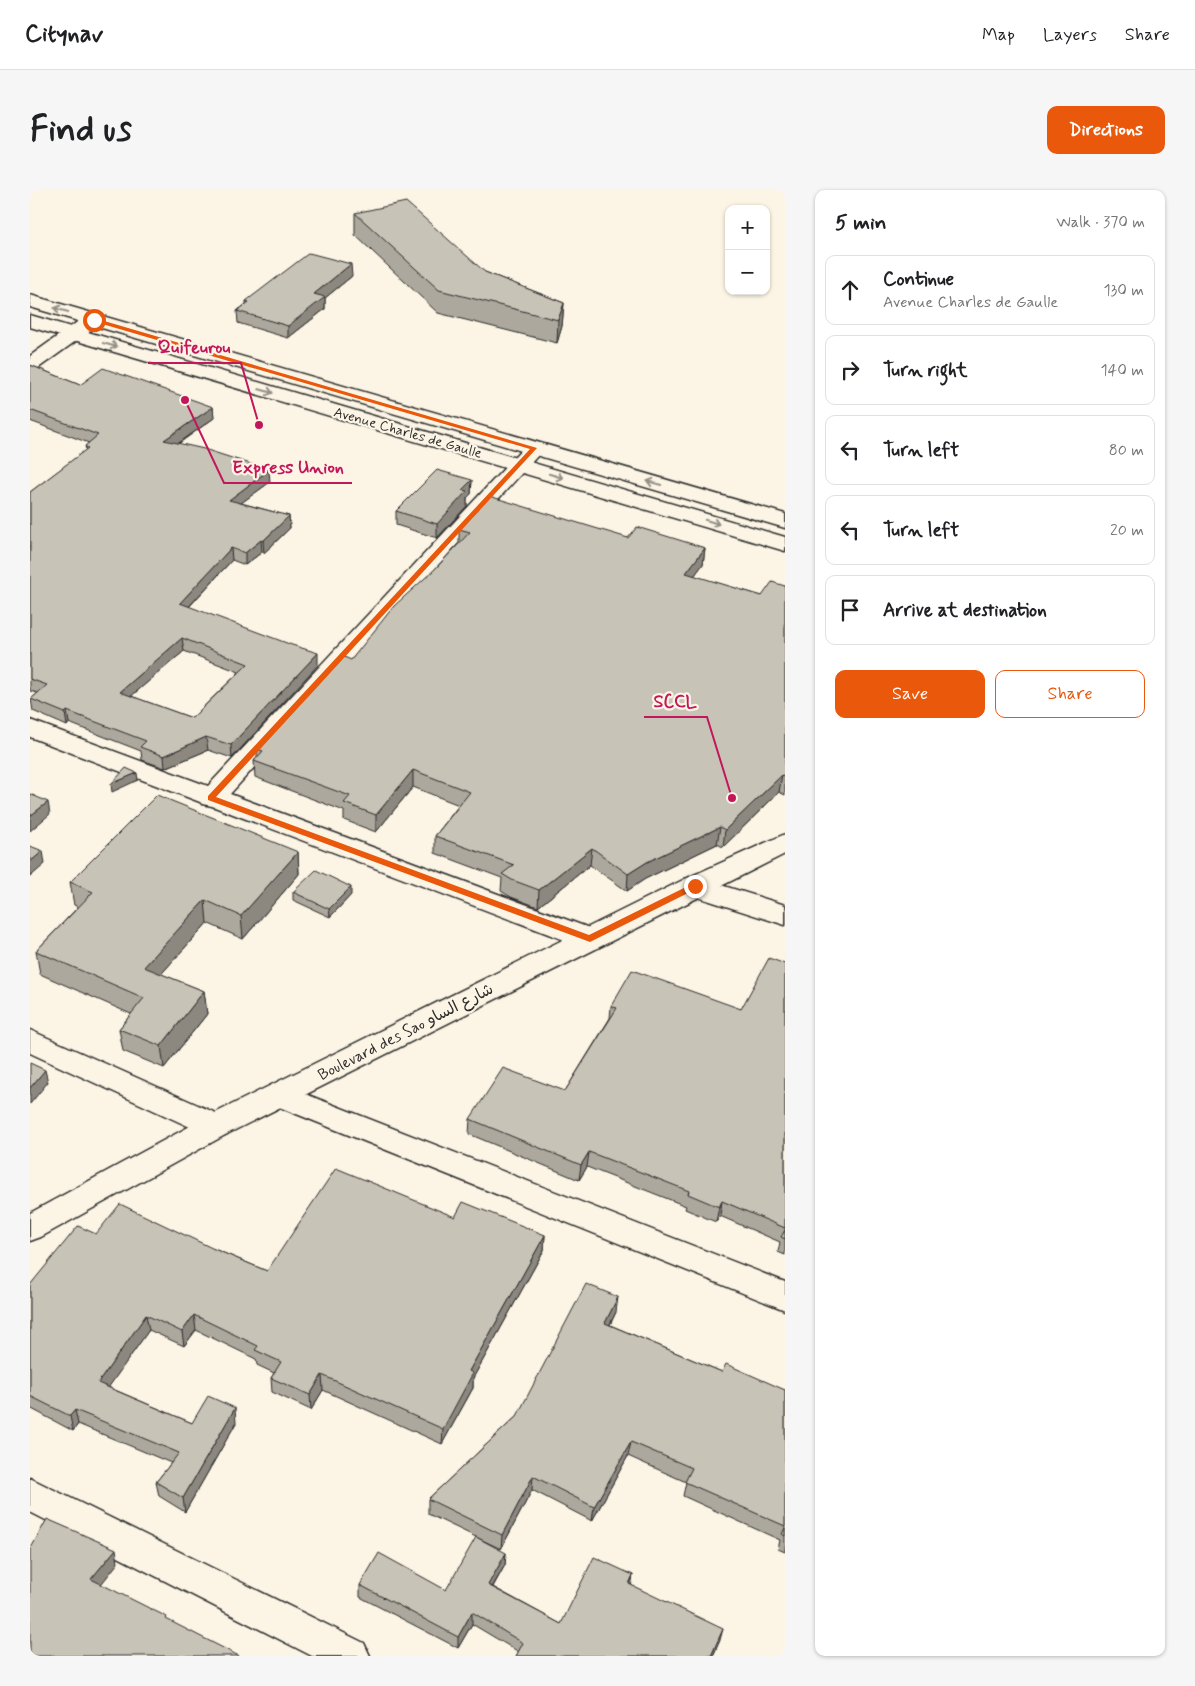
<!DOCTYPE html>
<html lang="en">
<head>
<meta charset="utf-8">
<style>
  body { margin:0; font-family:Mynerve,"Playpen Sans Arabic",sans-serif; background:#f6f6f6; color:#202124 }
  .controls { position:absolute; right:15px; top:15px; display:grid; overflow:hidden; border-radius:10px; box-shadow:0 1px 4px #0004 }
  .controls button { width:45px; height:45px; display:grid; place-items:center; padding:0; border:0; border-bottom:1px solid #e0e0e0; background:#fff; color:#202124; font:25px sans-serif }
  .stop { position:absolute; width:15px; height:15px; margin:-11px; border:4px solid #ea580c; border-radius:50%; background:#fff }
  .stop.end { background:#ea580c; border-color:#fff; box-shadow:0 1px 5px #0008 }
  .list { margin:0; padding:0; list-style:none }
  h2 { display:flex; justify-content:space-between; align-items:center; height:65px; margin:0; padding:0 20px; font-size:21px }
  h2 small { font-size:16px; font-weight:400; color:#757577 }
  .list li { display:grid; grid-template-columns:32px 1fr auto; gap:15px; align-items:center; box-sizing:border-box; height:70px; margin:0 10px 10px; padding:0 10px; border:1px solid #e0e0e0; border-radius:10px }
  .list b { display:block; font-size:19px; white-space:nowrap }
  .list p { margin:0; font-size:16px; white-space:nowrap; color:#757577 }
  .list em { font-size:16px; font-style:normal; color:#757577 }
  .actions { display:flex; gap:10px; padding:15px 20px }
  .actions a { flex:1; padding:11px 0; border:1px solid #ea580c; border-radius:10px; text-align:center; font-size:18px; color:#ea580c }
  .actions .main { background:#ea580c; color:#fff }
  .icon { flex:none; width:28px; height:28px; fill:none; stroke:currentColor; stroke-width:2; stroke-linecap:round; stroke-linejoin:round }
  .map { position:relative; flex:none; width:755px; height:1466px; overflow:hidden; border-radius:10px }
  header { display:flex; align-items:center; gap:30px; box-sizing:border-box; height:70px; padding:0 25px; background:#fff; border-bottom:1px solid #e0e0e0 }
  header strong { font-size:24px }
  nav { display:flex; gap:28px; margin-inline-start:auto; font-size:18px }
  .intro { display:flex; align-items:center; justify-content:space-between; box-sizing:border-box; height:120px; padding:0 30px }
  h1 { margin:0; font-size:35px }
  .button { padding:12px 22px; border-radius:10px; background:#ea580c; color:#fff; font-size:18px; font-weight:700 }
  main { display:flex; gap:30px; padding:0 30px }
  aside { flex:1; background:#fff; border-radius:10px; box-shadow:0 1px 4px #0004 }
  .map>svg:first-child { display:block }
</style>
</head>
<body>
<header>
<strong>Citynav</strong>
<nav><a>Map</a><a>Layers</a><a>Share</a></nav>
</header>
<div class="intro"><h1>Find us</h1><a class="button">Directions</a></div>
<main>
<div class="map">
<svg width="755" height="1466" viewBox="0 0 755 1466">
  <rect width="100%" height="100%" fill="#fcf5e5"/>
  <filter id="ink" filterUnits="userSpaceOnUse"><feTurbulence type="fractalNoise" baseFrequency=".02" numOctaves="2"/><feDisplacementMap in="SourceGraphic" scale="10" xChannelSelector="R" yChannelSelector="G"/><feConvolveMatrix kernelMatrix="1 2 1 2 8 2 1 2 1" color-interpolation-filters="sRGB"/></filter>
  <g filter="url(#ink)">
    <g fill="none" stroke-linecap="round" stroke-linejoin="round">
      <g stroke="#2b2b2b" stroke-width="3">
        <g id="minor">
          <path d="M64 123 71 125 74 129 71 133 7 179 0 181V166L57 125Z"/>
          <path d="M504 252 511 254 514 258 511 262 200 604 570 742 574 749 570 756 560 759 550 756 182 616 172 614 170 612 0 547V530L178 596 497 254Z"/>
          <path d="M665 687 755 715V735L655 703 652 696 655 689Z"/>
          <path d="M0 840 197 928 201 936 197 944 186 948 175 944 0 863Z"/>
          <path d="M250 894 755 1092V1120L239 913 235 905 239 897Z"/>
          <path d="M0 1288 334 1453 340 1466H282L0 1322Z"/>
        </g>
      </g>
      <g stroke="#2b2b2b" stroke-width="3">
        <path id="tertiary" d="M755 644V664L197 944 11 1047 0 1051V1023L175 928 655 689Z"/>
      </g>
      <g stroke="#2b2b2b" stroke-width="3">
        <g id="primary">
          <path d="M0 105 755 324V338L0 117Z"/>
          <path d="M0 125 755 347V361L0 137Z"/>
        </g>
      </g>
      <use href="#minor" fill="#fcf5e5" fill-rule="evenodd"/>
      <use href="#tertiary" fill="#fcf5e5" fill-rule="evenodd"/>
      <use href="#primary" fill="#fcf5e5" fill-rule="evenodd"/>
    </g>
    <g fill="#aca89d" stroke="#2b2b2b" fill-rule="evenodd">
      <path d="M325 23 455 82 534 113 532 136 527 153 408 123 325 45Z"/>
      <path d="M322 86 295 108V119L258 148 208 133 207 121 216 114V111Z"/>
      <path d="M0 175 50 195 183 217 184 228 148 254 240 292 211 313 259 326 260 338 234 363 232 362 215 375 202 370 159 417 288 475 202 568 178 560 135 578 112 570 111 561 39 533 37 536 3 521 1 509 8 503 0 501V302L56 260 55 256 59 253 0 231ZM154 461 209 482 162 528 101 506Z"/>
      <path d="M442 290 441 304 437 308V316L407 348 366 335V321Z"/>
      <path d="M429 339 598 348 675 358 673 374 664 386 732 406 755 396V605L749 602 693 657 687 654 615 689 597 701 560 675 508 717 481 707 471 701 472 688 405 663V646L429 615 383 597 346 642 314 630V621L225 587 224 571 227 566V559L321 470 429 353Z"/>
      <path d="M268 662 269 684 213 749 177 733 131 784 174 801 177 824 134 878 93 861 89 839 101 824 10 784 6 761 48 717 44 715 40 692Z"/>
      <path d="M263 702 321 705 300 727 263 710Z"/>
      <path d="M755 774V1065L748 1062 750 1052 690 1026 686 1032 655 1019 656 1016 557 977 549 990 439 944 440 929 535 901 580 828 581 816 711 819Z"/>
      <path d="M425 1027 515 1045 514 1060 443 1188V1198L412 1254 293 1200 281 1220 242 1202 241 1188 244 1183 227 1175 226 1169 166 1140 154 1156 119 1140 78 1197 162 1233H206L155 1322 129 1306 126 1292 141 1273 48 1234 43 1241 0 1218V1095L66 1044 184 1059 237 1081Z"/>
      <path d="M586 1122 580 1135 692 1182 755 1200V1362L748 1359 750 1350 653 1306 656 1292 598 1266 562 1331 502 1300 471 1359 398 1324V1309L487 1226Z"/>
      <path d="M476 1363 475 1375 463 1397 531 1434 603 1385 601 1395 690 1450 683 1466H486L489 1462 442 1434 428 1458 330 1407V1395L416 1400Z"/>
    </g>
    <g fill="#8c8880" stroke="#2b2b2b">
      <path d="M321 74 322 86 295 108V119L258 148V136L284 104Z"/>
      <path d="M534 113 532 136 527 153 528 130Z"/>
      <path d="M183 217 184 228 136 262 134 250Z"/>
      <path d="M239 280 240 292 199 322V310Z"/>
      <path d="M442 290 441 304 437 308V316L407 348V334L432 300Z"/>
      <path d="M259 326 260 338 234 363 233 351Z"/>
      <path d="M231 350 232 362 215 375V363Z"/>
      <path d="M201 358 202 370 151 425 150 413Z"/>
      <path d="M675 358 673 374 654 400 656 383Z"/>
      <path d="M152 448 154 461 91 515 90 502Z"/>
      <path d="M288 463V475L202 568 201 555Z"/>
      <path d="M37 521 39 533 37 536 35 523Z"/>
      <path d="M176 547 178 560 135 578 134 566Z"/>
      <path d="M383 580V597L346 642V625Z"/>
      <path d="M107 583 108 590 82 602 81 594Z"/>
      <path d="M752 585 749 602 693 657 695 640Z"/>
      <path d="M18 612 20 624 0 641V626Z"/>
      <path d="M690 637 687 654 615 689 597 701 598 684 617 672Z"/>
      <path d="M562 658 560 675 508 717 509 700Z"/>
      <path d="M13 661 15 674 0 687V672Z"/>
      <path d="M268 662 269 684 213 749 211 726Z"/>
      <path d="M321 697V705L300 727 299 719Z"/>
      <path d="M175 710 177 733 117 800 114 777Z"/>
      <path d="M174 801 177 824 134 878 131 856Z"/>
      <path d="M15 880 18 892 0 914V898Z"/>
      <path d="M559 962 557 977 549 990 551 975Z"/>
      <path d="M692 1011 690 1026 686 1032 689 1017Z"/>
      <path d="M515 1045 514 1060 443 1188V1198L412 1254 413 1239 439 1181Z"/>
      <path d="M588 1107 586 1122 573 1148 575 1133Z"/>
      <path d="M116 1125 119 1140 71 1208 68 1193Z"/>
      <path d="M164 1125 166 1140 154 1156 152 1142Z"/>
      <path d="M292 1185 293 1200 281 1220 280 1205Z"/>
      <path d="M205 1218 206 1233 155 1322 153 1308Z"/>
      <path d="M45 1220 48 1234 43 1241 40 1226Z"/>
      <path d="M601 1252 598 1266 562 1331 564 1317Z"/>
      <path d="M503 1286 502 1300 471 1359 472 1345Z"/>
      <path d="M86 1359 88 1373 65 1402 61 1389Z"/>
      <path d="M476 1363 475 1375 457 1406 458 1395Z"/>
      <path d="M603 1385 601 1397 599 1394Z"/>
      <path d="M442 1422V1434L428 1458V1447Z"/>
      <path d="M693 1439 690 1450 683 1466H681Z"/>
    </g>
    <g fill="#c8c3b7" stroke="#2b2b2b" fill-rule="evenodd">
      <path d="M376 12 455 82 534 113 528 130 409 100 325 23Z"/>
      <path d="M279 63 321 74 284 104 295 107 258 136 207 121 219 112 216 111Z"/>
      <path d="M0 175 50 195 73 178 183 217 134 250 174 259 239 280 199 310 259 326 233 351 231 350 215 363 201 358 150 413 262 455 288 463 201 555 176 547 134 566 110 557 116 551 37 521 35 523 1 509 17 495 0 489V302L58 258 55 256 68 245 0 220ZM152 448 218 474 162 528 90 502Z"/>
      <path d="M407 280 442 290 432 300 437 301 407 334 366 321Z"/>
      <path d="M459 306 598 348 607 337 675 358 656 383 732 406 742 392 755 396V586L752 585 695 640 690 637 617 672 598 684 562 658 509 700 482 690 472 684 484 675 405 646 440 602 383 580 346 625 314 613 320 606 224 571 233 561 227 559 312 466 321 470 364 416 405 379 440 342 429 339Z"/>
      <path d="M96 578 107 583 81 594Z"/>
      <path d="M0 604 18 612 0 626Z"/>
      <path d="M127 605 268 662 211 726 175 710 114 777 174 801 131 856 89 839 114 808 6 761 63 702 40 692Z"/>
      <path d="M0 656 13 661 0 672Z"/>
      <path d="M286 680 321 697 299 719 263 702Z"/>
      <path d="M739 768 755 774V1038L692 1011 689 1017 658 1004 659 1001 559 962 551 975 440 929 473 878 535 901 587 818 581 816 602 780 711 819Z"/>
      <path d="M0 873 15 880 0 898Z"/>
      <path d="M306 978 425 1027 433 1012 515 1045 439 1181 443 1183 413 1239 292 1185 280 1205 241 1188 251 1172 225 1160 228 1156 164 1125 152 1142 116 1125 68 1193 162 1233 178 1206 205 1218 153 1308 126 1292 149 1263 45 1220 40 1226 0 1206V1095L48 1036 66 1044 90 1014 184 1059 237 1081Z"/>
      <path d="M755 1040V1049L751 1047Z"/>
      <path d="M556 1094 588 1107 575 1133 692 1182 696 1174 755 1200V1336L655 1292 662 1278 601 1252 564 1317 503 1286 472 1345 398 1309 487 1226Z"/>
      <path d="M17 1329 86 1359 61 1389 137 1427 136 1429 209 1466H0V1360Z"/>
      <path d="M755 1338V1346L752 1344Z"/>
      <path d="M446 1347 476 1363 458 1395 531 1434 564 1367 603 1385 599 1394 693 1439 681 1466H486L493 1453 442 1422 428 1447 330 1395 349 1363 416 1400Z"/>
    </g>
    <defs><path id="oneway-shaft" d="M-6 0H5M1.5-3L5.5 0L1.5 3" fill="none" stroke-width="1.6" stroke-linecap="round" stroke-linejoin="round" transform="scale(1.25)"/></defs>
    <g stroke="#949088">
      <use href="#oneway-shaft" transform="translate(31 120) rotate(-164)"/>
      <use href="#oneway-shaft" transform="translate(80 155) rotate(16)"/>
      <use href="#oneway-shaft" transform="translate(236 201) rotate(16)"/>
      <use href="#oneway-shaft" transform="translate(526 286) rotate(17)"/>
      <use href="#oneway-shaft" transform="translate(624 293) rotate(-164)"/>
      <use href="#oneway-shaft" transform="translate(682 332) rotate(17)"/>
    </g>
  </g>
  <path fill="#ea580c" d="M64 128 507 258 186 607 559 745 662 694H668V698L560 752 178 610V606L500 259 62 131Z"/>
  <g text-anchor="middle" stroke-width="4.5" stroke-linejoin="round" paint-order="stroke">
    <g font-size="14" fill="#2b2b2b" stroke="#fcf5e5">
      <text transform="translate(378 242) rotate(16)" y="5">Avenue Charles de Gaulle</text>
    </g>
    <g font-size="16" fill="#2b2b2b" stroke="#fcf5e5">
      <text transform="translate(375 841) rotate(-27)" y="6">Boulevard des Sao شارع الساو</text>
    </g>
  </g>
  <path fill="none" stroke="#c2185b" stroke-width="2" d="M229 235L211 173H118M155 210L194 293H322M702 608L677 527H614"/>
  <g fill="#c2185b" stroke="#fcf5e5" stroke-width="2">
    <circle cx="229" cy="235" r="5"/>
    <circle cx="155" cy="210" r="5"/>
    <circle cx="702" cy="608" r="5"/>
  </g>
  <g font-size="18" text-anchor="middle" font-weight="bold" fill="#c2185b" stroke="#fcf5e5" stroke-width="4.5" stroke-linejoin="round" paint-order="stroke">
    <text x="164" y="163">Quifeurou</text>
    <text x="258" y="283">Express Union</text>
    <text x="645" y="517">SCCL</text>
  </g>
</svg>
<div class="controls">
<button>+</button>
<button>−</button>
</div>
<div class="stop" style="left:64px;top:130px"></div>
<div class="stop end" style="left:665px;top:696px"></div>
</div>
<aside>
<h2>5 min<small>Walk · 370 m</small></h2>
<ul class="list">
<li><svg class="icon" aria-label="ahead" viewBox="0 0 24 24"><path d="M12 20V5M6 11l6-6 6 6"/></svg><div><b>Continue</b><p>Avenue Charles de Gaulle</p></div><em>130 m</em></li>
<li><svg class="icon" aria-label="right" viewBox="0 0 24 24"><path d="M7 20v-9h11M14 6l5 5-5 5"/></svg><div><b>Turn right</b></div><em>140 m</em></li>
<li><svg class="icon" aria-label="left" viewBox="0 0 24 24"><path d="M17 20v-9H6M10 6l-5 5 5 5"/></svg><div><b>Turn left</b></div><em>80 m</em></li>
<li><svg class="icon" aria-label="left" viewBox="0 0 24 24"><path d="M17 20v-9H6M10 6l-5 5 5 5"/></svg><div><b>Turn left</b></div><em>20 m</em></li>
<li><svg class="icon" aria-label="arrive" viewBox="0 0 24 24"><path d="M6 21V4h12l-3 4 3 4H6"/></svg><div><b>Arrive at destination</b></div></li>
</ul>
<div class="actions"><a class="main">Save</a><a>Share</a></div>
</aside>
</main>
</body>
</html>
